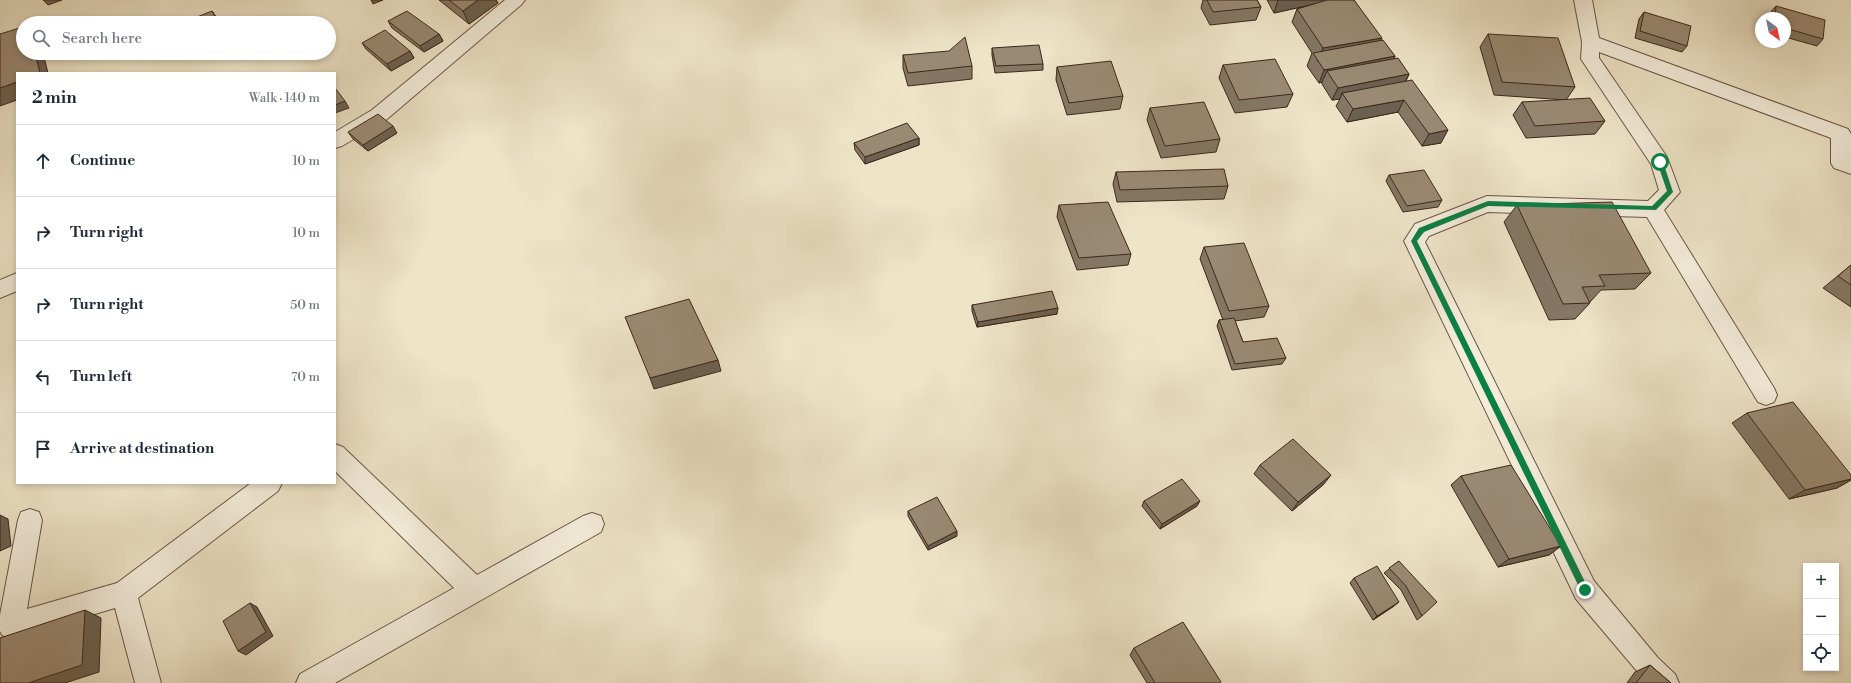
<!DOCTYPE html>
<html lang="en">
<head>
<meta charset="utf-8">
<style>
  body { margin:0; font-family:"Libre Bodoni",serif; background:#f2f2f3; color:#1f2937 }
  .controls { position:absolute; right:12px; bottom:12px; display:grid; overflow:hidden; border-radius:0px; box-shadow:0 2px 6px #0003 }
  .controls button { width:36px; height:36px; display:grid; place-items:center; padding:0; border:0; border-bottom:1px solid #e0e1e3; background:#fff; color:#1f2937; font:20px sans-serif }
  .compass { position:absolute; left:1755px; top:12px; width:36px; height:36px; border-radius:50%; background:#fff; box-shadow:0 2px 6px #0003; rotate:147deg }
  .stop { position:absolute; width:12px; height:12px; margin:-9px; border:3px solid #0b8043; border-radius:50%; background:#fff }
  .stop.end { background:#0b8043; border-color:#fff; box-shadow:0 1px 4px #0008 }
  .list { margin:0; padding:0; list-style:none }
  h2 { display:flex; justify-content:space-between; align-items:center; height:52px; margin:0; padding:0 16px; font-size:17px }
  h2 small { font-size:13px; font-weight:400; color:#747a83 }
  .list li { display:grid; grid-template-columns:26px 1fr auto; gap:12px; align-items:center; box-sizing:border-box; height:72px; padding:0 16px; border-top:1px solid #e0e1e3 }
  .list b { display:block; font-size:15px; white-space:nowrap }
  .list em { font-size:13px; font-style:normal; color:#747a83 }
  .icon { flex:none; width:22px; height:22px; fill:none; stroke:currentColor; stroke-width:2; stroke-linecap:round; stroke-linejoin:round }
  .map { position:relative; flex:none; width:1851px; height:683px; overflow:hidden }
  .search { position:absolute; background:#fff; box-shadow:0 2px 6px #0003; left:16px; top:16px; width:320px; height:44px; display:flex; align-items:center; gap:10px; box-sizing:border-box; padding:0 14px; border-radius:22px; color:#747a83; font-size:15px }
  .panel { position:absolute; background:#fff; box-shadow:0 2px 6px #0003; left:16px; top:72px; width:320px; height:412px; border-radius:0px }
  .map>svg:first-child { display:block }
</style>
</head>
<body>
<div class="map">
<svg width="1851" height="683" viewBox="0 0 1851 683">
  <rect width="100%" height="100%" fill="#eee4c8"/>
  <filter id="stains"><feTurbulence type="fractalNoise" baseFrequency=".005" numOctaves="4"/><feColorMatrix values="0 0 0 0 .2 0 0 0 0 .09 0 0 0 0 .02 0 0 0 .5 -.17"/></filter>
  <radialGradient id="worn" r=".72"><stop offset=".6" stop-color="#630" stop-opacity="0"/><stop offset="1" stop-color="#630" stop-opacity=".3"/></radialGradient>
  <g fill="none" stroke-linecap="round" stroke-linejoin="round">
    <g stroke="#6a5746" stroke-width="2">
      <g id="minor">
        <path d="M505 0H525L522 4 386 120 342 146 335 148V132L372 110Z"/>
        <path d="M1574 0H1592L1599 38 1848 129 1851 134V174L1834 168 1831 163V138L1599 52V58L1667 157 1680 192 1664 210 1774 388 1777 395 1774 402 1766 405 1758 402 1647 217 1488 212 1429 236 1425 242 1594 581 1658 658 1675 674 1679 683H1647L1576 599 1404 241 1415 224 1487 196 1648 201 1659 190 1651 164 1581 59 1582 42Z"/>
        <path d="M17 273V291L0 298V280Z"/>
        <path d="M335 444 343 447 477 575 583 516 592 513 601 516 604 524 601 532 335 683H296L300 674 454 588 335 471Z"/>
        <path d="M251 483H282L278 491 138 598 161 683H135L115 608 11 639 2 635 0 631V615L18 520 21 512 30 509 39 512 42 520 27 609 117 583Z"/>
      </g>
    </g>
    <use href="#minor" fill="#f4eddb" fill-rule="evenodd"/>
  </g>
  <g fill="#847764" stroke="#3e281a">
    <path d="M439 0H496L498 3 469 24Z"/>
    <path d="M1203 0H1257L1261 7 1256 20 1210 25 1201 8Z"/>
    <path d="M1267 0H1354L1381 40 1395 56 1394 59 1409 74 1406 81 1441 143 1422 146 1398 112 1347 122 1336 106 1340 99 1332 100 1322 84V82L1319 83 1307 66 1312 53 1292 22 1297 9 1314 4 1274 13Z"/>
    <path d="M1776 6 1823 39 1817 46 1785 37V18H1770V13Z"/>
    <path d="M1644 12 1687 46 1682 52 1635 38 1639 19Z"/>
    <path d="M388 21 439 34 443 41 424 52 392 28Z"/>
    <path d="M1488 34 1575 87 1566 100 1494 95 1480 47Z"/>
    <path d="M362 43 410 51 414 58 391 71 366 49Z"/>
    <path d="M992 48 1043 64V70L995 73 992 55Z"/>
    <path d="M903 55 972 66V79L908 86 903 68Z"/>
    <path d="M1223 65 1293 94 1287 107 1235 113 1219 78Z"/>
    <path d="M1057 67 1123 96 1120 109 1067 115 1056 80Z"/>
    <path d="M1522 102 1605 121 1595 134 1526 138 1513 115Z"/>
    <path d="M1150 108 1220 139 1216 152 1161 158 1147 120Z"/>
    <path d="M348 132 397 133 368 151 353 139Z"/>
    <path d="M919 138V145L865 164 855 150 854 143Z"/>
    <path d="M1116 172 1228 186 1224 199 1117 202 1113 184Z"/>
    <path d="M1389 175 1442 200 1438 207 1403 212 1386 181Z"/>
    <path d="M1059 205 1131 254 1128 265 1077 270 1057 217Z"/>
    <path d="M1517 205 1651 273 1635 289 1601 290 1590 302H1589L1590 303 1575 319 1549 320 1504 222Z"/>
    <path d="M1204 247 1269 306 1264 317 1235 321 1243 342 1286 358 1282 364 1232 370 1217 326 1219 320H1223L1200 259Z"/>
    <path d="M1851 265V307L1823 288Z"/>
    <path d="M972 305 1057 314 977 327 972 311Z"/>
    <path d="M1747 413 1851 475V480L1837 488 1789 499 1732 423Z"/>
    <path d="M1260 465 1324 484 1292 511 1254 474Z"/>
    <path d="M1461 476 1561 546 1549 555 1498 567 1451 485Z"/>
    <path d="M1144 501 1197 506 1160 529 1142 506Z"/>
    <path d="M908 511 957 536 928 550 908 516Z"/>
    <path d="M1399 561 1422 616 1417 620 1401 590 1384 573Z"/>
    <path d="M1354 578 1394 606 1373 620 1350 583Z"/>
    <path d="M1134 648 1220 683H1147L1130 655Z"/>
    <path d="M1650 665 1671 683H1627L1635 672Z"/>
  </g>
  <g fill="#6c6151" stroke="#3e281a">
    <path d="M43 0H62L48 5Z"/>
    <path d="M371 0H383L373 4Z"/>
    <path d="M478 0H496L498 3 469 24 463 11Z"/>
    <path d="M1278 0H1333L1274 13Z"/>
    <path d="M212 11 217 18 220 23H219Z"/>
    <path d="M439 34 443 41 424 52 420 46Z"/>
    <path d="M1382 38 1376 50 1317 61 1323 48Z"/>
    <path d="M410 51 414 58 391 71 387 64Z"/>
    <path d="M35 53H43L48 73H40Z"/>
    <path d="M1395 56 1389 69 1327 71 1322 82 1319 83 1324 70Z"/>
    <path d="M1409 74 1403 87 1342 93 1340 99 1332 100 1338 88Z"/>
    <path d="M17 82V100L0 106V88Z"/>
    <path d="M1404 100 1398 112 1347 122 1353 109Z"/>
    <path d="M345 101 349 108 335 113V105Z"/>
    <path d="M393 126 397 133 368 151 363 145Z"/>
    <path d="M1448 130 1441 143 1422 146 1429 134Z"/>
    <path d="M919 138V145L865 164V157Z"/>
    <path d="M1058 308 1057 314 977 327 978 322Z"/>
    <path d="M718 360 721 371 654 389 650 378Z"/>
    <path d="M1331 475 1324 484 1292 511 1298 502Z"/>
    <path d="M1851 479V480L1837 488 1789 499 1805 490Z"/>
    <path d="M1200 501 1197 506 1160 529 1162 524Z"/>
    <path d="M0 515 8 519 11 546 0 551Z"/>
    <path d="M957 531V536L928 550V546Z"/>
    <path d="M1561 546 1549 555 1498 567 1509 559Z"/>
    <path d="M1399 602 1394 606 1373 620 1377 616Z"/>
    <path d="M250 603 257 607 273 636 246 655 238 651Z"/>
    <path d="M85 610 101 618 99 672 65 683H28Z"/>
  </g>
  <g fill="#9a8a74" stroke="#3e281a">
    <path d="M449 0H478L463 11Z"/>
    <path d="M1207 0H1257L1261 7 1213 12Z"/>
    <path d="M1327 0H1354L1382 38 1323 48 1297 9Z"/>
    <path d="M1776 6 1825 20 1823 39 1785 28V18H1775Z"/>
    <path d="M212 11 219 23H200L197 17Z"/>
    <path d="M407 11 439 34 420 46 388 21Z"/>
    <path d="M1644 12 1691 26 1687 46 1640 31Z"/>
    <path d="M23 27V53H35L40 73H17V82L0 88V34Z"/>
    <path d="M385 30 410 51 387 64 362 43Z"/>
    <path d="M1488 34 1558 38 1575 87 1502 82Z"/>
    <path d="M965 37 972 66 908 73 903 55 949 51Z"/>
    <path d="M1383 40 1395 56 1324 70 1313 53Z"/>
    <path d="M1039 45 1043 64 996 66 992 48Z"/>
    <path d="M1398 58 1409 74 1338 88 1327 71Z"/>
    <path d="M1275 59 1293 94 1239 100 1223 65Z"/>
    <path d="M1111 61 1123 96 1069 103 1057 67Z"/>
    <path d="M1412 80 1448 130 1429 134 1404 100 1353 109 1342 93Z"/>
    <path d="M335 88 345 101 335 105Z"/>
    <path d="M1590 98 1605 121 1535 126 1522 102Z"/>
    <path d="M1204 102 1220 139 1165 146 1150 108Z"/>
    <path d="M378 114 393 126 363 145 348 132Z"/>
    <path d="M907 123 919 138 865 157 854 143Z"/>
    <path d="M1224 169 1228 186 1120 190 1116 172Z"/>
    <path d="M1424 170 1442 200 1407 206 1389 175Z"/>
    <path d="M1108 202 1131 254 1079 258 1059 205Z"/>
    <path d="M1612 202 1651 273 1599 275 1605 286 1582 287 1590 303 1563 304 1517 205Z"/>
    <path d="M1244 243 1269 306 1229 311 1204 247Z"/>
    <path d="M1851 265V285L1838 276Z"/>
    <path d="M1052 291 1058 308 978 322 972 305Z"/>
    <path d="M689 299 718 360 650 378 625 317Z"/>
    <path d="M1234 318 1243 342 1277 338 1286 358 1235 364 1219 320Z"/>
    <path d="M1793 402 1851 475V479L1805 490 1747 413Z"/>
    <path d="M1293 439 1331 475 1298 502 1260 465Z"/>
    <path d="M1511 465 1561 546 1509 559 1461 476Z"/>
    <path d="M1182 479 1200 501 1162 524 1144 501Z"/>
    <path d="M937 497 957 531 928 546 908 511Z"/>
    <path d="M1399 561 1437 602 1422 616 1406 586 1389 568Z"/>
    <path d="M1377 566 1399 602 1377 616 1354 578Z"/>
    <path d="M250 603 266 632 238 651 223 621Z"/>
    <path d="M85 610 82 665 28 683H0V638Z"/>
    <path d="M1183 622 1221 682 1219 683H1155L1134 648Z"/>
    <path d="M1650 665 1671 683H1636Z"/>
  </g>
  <path fill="#0b8043" d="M1660 160 1663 162 1673 192 1656 210 1488 206 1424 232 1417 241 1588 588V593L1585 594 1582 593 1411 241 1419 228 1488 201 1652 206 1667 191 1657 162Z"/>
  <rect width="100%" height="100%" filter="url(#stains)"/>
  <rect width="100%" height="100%" fill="url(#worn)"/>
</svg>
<div class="controls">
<button>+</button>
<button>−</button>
<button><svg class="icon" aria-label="locate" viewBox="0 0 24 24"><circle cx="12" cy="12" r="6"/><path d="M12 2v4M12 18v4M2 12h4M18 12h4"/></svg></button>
</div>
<svg class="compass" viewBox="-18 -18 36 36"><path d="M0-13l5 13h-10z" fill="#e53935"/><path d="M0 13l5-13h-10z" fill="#747a83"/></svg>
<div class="stop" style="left:1660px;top:162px"></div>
<div class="stop end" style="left:1585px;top:590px"></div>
<div class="search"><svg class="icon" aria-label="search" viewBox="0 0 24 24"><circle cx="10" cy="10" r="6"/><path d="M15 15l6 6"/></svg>Search here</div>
<section class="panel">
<h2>2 min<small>Walk · 140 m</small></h2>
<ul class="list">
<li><svg class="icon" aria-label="ahead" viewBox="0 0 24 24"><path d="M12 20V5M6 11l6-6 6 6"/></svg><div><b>Continue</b></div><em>10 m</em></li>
<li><svg class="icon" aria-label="right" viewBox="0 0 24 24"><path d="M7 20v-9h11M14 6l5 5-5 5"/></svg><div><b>Turn right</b></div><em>10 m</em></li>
<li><svg class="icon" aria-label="right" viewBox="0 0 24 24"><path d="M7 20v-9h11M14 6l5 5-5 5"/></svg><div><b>Turn right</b></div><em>50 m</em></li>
<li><svg class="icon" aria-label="left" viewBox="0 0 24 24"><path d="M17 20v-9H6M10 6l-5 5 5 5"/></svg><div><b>Turn left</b></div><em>70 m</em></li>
<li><svg class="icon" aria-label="arrive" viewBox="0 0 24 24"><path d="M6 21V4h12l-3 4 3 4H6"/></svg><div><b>Arrive at destination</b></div></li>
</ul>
</section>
</div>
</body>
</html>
